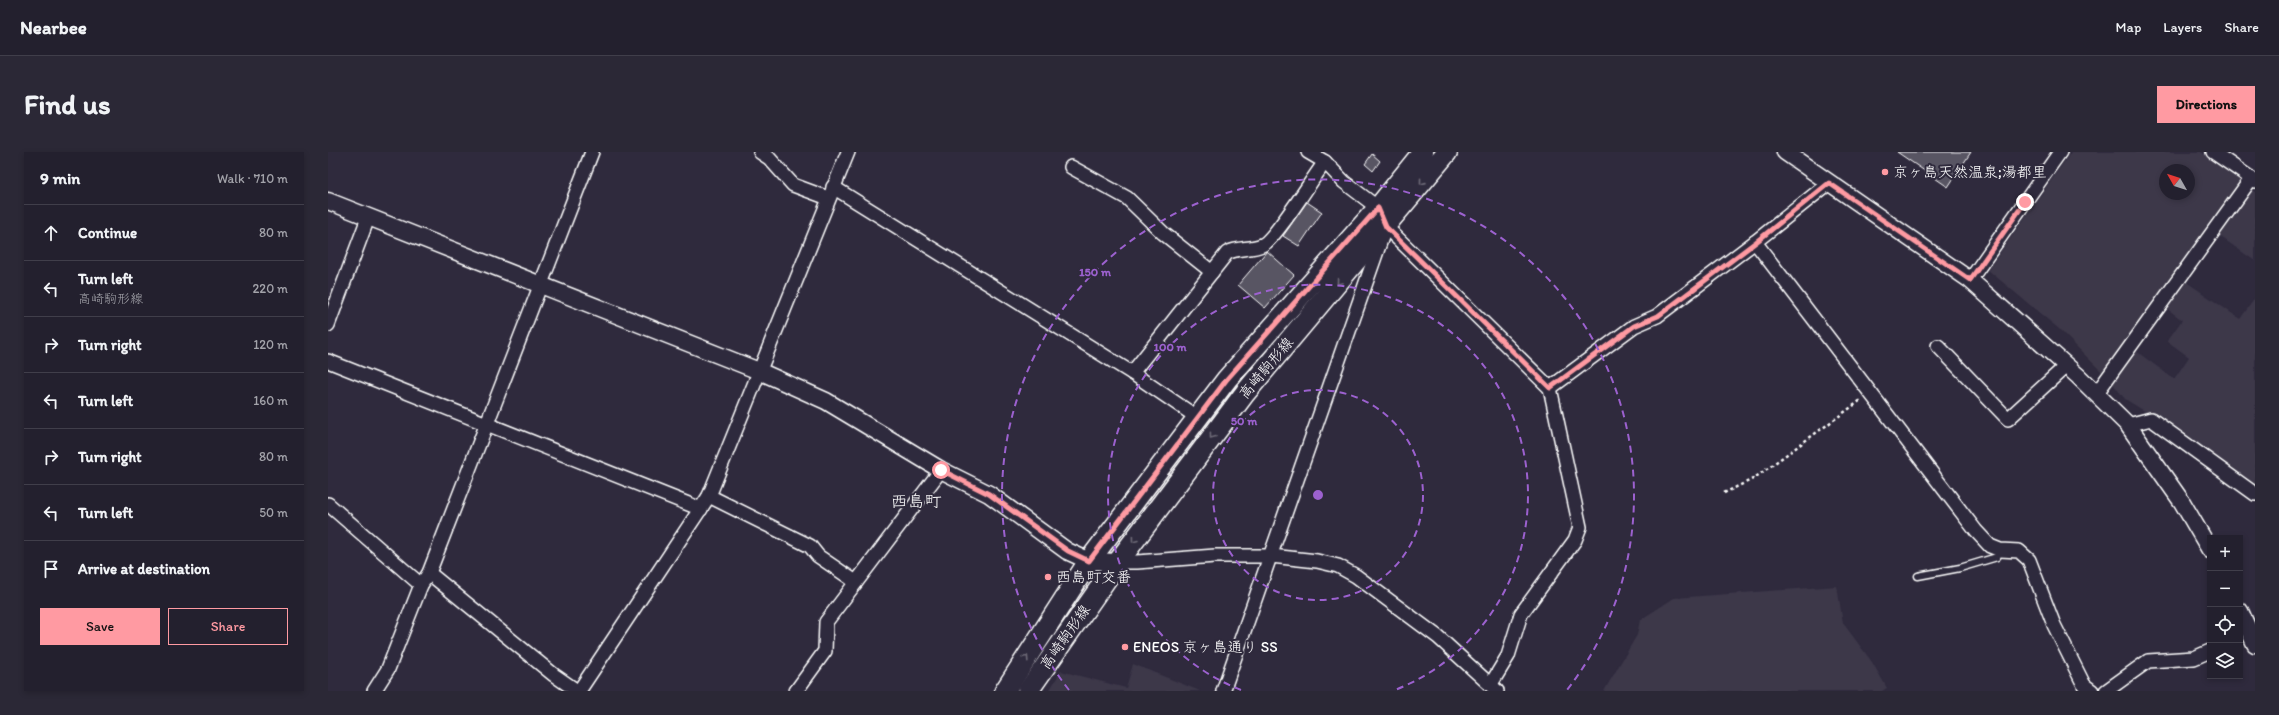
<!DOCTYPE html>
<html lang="en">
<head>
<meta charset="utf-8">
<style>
  body { margin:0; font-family:Itim,"Klee One",sans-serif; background:#2b2836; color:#f1f3f6 }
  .controls { position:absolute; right:12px; bottom:12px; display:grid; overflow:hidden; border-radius:0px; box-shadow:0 2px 6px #0003 }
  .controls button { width:36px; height:36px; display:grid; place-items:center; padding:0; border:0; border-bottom:1px solid #403e4a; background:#23202e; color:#f1f3f6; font:20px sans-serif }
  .compass { position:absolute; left:1831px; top:12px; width:36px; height:36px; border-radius:50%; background:#23202e; box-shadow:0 2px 6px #0003; rotate:309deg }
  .stop { position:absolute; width:12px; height:12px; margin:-9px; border:3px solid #ff9aa2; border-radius:50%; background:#fff }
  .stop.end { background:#ff9aa2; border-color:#fff; box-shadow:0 1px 4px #0008 }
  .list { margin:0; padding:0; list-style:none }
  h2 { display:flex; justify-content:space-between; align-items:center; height:52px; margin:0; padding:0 16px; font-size:17px }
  h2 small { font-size:13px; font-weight:400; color:#a3a3aa }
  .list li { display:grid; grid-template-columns:26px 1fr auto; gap:12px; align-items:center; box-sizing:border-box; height:56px; padding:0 16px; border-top:1px solid #403e4a }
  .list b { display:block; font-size:15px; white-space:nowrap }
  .list p { margin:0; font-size:13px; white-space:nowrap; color:#a3a3aa }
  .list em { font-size:13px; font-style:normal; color:#a3a3aa }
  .actions { display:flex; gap:8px; padding:12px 16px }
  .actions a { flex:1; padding:9px 0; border:1px solid #ff9aa2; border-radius:0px; text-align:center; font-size:14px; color:#ff9aa2 }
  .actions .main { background:#ff9aa2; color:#111 }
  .icon { flex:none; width:22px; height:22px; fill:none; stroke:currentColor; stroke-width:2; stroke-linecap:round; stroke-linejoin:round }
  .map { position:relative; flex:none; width:1927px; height:539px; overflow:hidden; border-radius:0px }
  header { display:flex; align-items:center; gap:24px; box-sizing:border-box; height:56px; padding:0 20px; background:#23202e; border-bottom:1px solid #403e4a }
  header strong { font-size:19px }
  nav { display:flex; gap:22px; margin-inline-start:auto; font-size:14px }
  .intro { display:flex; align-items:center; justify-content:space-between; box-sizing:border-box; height:96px; padding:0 24px }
  h1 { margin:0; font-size:28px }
  .button { padding:10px 18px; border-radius:0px; background:#ff9aa2; color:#111; font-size:14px; font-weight:700 }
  main { display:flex; gap:24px; padding:0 24px }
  aside { flex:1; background:#23202e; border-radius:0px; box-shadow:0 2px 6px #0003 }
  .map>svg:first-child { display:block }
</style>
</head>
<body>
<header>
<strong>Nearbee</strong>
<nav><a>Map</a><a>Layers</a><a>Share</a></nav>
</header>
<div class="intro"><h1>Find us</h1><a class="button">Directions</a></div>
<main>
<aside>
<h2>9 min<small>Walk · 710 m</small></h2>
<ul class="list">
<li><svg class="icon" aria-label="ahead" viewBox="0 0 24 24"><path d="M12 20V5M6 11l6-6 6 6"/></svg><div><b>Continue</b></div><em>80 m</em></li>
<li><svg class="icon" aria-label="left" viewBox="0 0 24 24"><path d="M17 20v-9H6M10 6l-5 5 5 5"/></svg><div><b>Turn left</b><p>高崎駒形線</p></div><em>220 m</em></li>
<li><svg class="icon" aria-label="right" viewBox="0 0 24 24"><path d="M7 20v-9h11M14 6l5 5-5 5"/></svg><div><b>Turn right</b></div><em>120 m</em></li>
<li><svg class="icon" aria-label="left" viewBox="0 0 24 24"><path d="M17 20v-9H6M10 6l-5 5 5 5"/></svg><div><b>Turn left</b></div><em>160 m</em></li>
<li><svg class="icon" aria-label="right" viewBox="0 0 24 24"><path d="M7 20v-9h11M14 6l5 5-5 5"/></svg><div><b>Turn right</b></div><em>80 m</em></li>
<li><svg class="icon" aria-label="left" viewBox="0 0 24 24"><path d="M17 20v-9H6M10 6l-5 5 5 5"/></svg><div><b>Turn left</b></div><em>50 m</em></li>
<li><svg class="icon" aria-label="arrive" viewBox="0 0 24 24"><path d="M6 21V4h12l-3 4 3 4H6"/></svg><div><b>Arrive at destination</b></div></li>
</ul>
<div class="actions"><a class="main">Save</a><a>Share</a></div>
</aside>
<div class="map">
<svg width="1927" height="539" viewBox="0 0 1927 539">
  <rect width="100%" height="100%" fill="#2f2a3d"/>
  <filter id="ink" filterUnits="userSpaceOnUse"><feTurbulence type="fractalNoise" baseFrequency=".025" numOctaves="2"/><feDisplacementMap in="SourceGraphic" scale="8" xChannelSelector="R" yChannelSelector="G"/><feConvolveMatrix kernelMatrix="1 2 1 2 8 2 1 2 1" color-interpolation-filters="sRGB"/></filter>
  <g filter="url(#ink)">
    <g fill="#3c3749" fill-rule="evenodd">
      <path d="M1743 0H1873L1916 29 1778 224 1731 177 1660 118ZM1837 18H1861V42H1837Z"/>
      <path d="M1923 36 1927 39V109L1890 83Z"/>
      <path d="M1857 129 1912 167 1927 146V332L1826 259 1818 260 1797 247 1785 232 1808 199 1846 227 1861 205 1839 189 1854 168 1838 156Z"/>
      <path d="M1509 434 1515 471 1544 510 1559 536 1554 539H1276L1309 483 1312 468 1346 446Z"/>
      <path d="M805 512 872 539H721L733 519 798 536Z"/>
    </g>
    <g fill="#595564" stroke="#fff">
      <path d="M1569 0H1643L1620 35Z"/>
      <path d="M1044 2 1052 9 1045 19 1037 12Z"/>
      <path d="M979 50 994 60 971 94 955 84Z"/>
      <path d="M939 99 966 123 937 156 910 133Z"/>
    </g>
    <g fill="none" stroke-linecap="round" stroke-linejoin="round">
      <g stroke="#fff" stroke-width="9">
        <path id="service" d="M1590 424 1632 416 1669 405 1672 398"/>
      </g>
      <g stroke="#fff" stroke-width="16">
        <g id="minor">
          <path d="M432 0 441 6 465 33 500 46"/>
          <path d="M980 0 997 10 1016 30 1050 56 1053 62"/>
          <path d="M1885 0 1927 29"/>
          <path d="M743 15 799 46 835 81 884 120"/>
          <path d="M505 35 804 221 870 266"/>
          <path d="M1058 75 1222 236 1252 375 1247 388 1193 462 1180 504 1163 532"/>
          <path d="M1427 90 1648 379 1662 394 1672 398 1691 399 1701 408 1726 473 1756 533 1764 539"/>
          <path d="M1642 128 1732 0"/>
          <path d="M0 173 40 66"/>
          <path d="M1610 194 1680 267 1738 214"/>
          <path d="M0 209 373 357"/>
          <path d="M804 221 899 101C910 95 923 98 934 93 947 88 985 25 997 10"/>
          <path d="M1222 236 1306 174 1329 164 1427 90 1501 31"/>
          <path d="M1768 242 1923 27"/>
          <path d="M1800 273 1823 267 1927 342"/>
          <path d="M381 344 482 394 490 404 528 430"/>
          <path d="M0 352 93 433"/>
          <path d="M790 410H809L887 404H943L989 409 1010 414 1028 424 1110 485 1169 539"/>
          <path d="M101 421 226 523 249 539"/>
          <path d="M46 539 60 517 93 433 101 421 264 0"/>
          <path d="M251 539 381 344 520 0"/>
          <path d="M468 539 497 499 498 470 613 318"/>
          <path d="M895 539 1055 82"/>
          <path d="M1778 539 1820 509 1866 506 1882 499"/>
        </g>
      </g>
      <g stroke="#fff" stroke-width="19">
        <g id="tertiary">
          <path d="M1457 0 1642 128 1750 224 1800 273 1854 350 1882 398"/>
          <path d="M0 49 431 219 498 249 613 318 661 342 739 399 761 409 790 410"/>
          <path d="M1912 459 1927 492"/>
        </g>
      </g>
      <g stroke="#fff" stroke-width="23">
        <g id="primary">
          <path d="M677 539 761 409 899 227 1050 56 1095 0"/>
          <path d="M700 539 790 410 917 241 1119 0"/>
        </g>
      </g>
      <path stroke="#fff" stroke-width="2.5" stroke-dasharray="3 3" stroke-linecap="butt" d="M1396 341 1425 327 1533 248"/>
      <use href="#service" stroke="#2f2a3d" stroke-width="6"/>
      <use href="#minor" stroke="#2f2a3d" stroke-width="13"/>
      <use href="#tertiary" stroke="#2f2a3d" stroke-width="16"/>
      <use href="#primary" stroke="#2f2a3d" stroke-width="20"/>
    </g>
    <defs><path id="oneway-chevron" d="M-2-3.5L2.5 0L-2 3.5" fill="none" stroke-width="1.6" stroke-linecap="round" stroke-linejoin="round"/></defs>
    <g stroke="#6d6a77">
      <use href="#oneway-chevron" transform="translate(1094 30) rotate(129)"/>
      <use href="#oneway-chevron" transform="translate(1011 130) rotate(130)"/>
      <use href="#oneway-chevron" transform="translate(884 284) rotate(127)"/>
      <use href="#oneway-chevron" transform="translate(806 388) rotate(127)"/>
      <use href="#oneway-chevron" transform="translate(698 506) rotate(-57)"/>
    </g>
  </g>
  <g fill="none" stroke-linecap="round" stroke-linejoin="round" filter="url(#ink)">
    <path stroke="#ff9aa2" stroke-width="5" d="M613 318 661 342 740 399 761 409 899 227 1050 56 1058 75 1222 236 1306 174 1330 164 1428 90 1501 31 1642 128 1697 50"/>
  </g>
  <g fill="none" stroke="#9c61cf" stroke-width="2" stroke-dasharray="7 5">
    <circle cx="990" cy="343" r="105"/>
    <path d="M913 538A210 210 0 1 1 1067 538"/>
    <path d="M741 538A316 316 0 1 1 1239 538"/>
  </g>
  <g fill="#ff9aa2" stroke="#2f2a3d" stroke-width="1.5">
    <circle cx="1557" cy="20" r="4"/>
    <circle cx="720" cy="425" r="4"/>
    <circle cx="797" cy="495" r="4"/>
  </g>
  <g text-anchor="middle" stroke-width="4" stroke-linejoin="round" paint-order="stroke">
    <g font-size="15" fill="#fff" stroke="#2f2a3d" text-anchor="start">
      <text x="1565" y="25">京ヶ島天然温泉;湯都里</text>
      <text x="728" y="430">西島町交番</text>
      <text x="805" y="500">ENEOS 京ヶ島通り SS</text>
    </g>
    <g font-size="15" fill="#fff" stroke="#2f2a3d">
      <text transform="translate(938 216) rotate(-50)" y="5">高崎駒形線</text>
      <text transform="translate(737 485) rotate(-55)" y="5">高崎駒形線</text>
    </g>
    <g font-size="17" fill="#fff" stroke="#2f2a3d">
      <text x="588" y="355">西島町</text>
    </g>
  </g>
  <circle cx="990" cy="343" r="6" fill="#9c61cf" stroke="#2f2a3d" stroke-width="2"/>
  <g font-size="12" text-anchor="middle" font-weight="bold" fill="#9c61cf" stroke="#2f2a3d" stroke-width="4" stroke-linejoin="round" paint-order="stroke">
    <text x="767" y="124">150 m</text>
    <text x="842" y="199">100 m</text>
    <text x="916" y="273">50 m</text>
  </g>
</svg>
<div class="controls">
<button>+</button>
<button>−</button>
<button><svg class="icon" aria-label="locate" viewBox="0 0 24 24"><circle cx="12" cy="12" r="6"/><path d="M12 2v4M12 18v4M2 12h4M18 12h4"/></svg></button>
<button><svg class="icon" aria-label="layers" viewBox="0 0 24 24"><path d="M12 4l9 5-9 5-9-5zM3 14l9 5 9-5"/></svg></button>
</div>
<svg class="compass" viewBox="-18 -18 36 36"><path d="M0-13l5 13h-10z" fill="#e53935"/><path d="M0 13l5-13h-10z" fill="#a3a3aa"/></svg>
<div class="stop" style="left:613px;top:318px"></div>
<div class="stop end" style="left:1697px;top:50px"></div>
</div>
</main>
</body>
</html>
